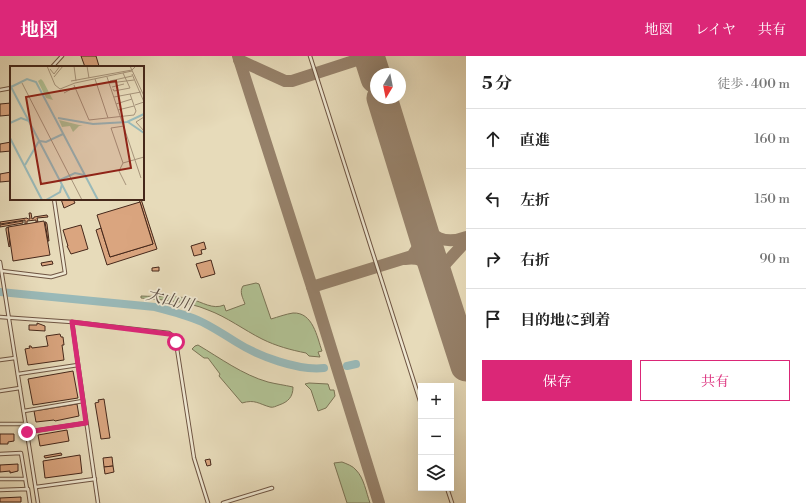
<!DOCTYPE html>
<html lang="ja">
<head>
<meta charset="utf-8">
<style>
  body { margin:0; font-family:"Libre Bodoni","Noto Serif JP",serif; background:#f2f2f2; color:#222 }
  .controls { position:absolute; right:12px; bottom:12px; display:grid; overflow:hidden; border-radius:0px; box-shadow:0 4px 16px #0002 }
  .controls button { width:36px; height:36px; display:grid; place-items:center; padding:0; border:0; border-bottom:1px solid #e0e0e0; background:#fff; color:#222; font:20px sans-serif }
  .compass { position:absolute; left:370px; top:12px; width:36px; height:36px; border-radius:50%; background:#fff; box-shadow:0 4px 16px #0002; rotate:190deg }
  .stop { position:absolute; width:12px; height:12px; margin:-9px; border:3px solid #db2777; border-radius:50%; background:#fff }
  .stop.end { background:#db2777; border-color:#fff; box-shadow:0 1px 4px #0008 }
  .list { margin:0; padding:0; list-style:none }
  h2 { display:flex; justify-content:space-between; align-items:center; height:52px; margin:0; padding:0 16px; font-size:17px }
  h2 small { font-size:13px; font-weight:400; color:#767676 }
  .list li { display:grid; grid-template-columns:26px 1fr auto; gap:12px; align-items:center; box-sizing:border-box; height:60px; padding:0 16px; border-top:1px solid #e0e0e0 }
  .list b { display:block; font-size:15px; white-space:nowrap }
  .list em { font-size:13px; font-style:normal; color:#767676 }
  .actions { display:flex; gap:8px; padding:12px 16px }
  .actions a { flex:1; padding:9px 0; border:1px solid #db2777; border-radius:0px; text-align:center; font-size:14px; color:#db2777 }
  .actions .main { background:#db2777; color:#fff }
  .icon { flex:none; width:22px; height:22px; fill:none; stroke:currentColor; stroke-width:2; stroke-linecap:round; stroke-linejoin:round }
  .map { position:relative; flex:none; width:466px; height:447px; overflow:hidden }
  header { display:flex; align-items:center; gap:24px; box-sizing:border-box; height:56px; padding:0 20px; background:#db2777; color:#fff }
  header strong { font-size:19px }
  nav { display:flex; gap:22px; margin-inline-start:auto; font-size:14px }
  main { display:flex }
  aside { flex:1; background:#fff }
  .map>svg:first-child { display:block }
</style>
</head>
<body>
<header>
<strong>地図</strong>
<nav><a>地図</a><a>レイヤ</a><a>共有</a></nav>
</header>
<main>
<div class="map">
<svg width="466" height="447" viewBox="0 0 466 447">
  <rect width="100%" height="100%" fill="#e7dbba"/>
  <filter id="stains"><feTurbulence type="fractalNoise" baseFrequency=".005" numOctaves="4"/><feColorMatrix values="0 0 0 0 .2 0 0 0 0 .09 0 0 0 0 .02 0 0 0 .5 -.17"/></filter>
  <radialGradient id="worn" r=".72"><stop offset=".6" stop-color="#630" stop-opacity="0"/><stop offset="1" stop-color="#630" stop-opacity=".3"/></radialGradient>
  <g fill="#b1c193" stroke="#7b7456">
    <path d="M256 227 259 228 260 231 271 263C278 261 286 258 293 257 313 256 317 281 322 295L318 296 320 301 309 300 306 297C291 294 276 290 262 283 244 274 227 261 208 254 187 245 163 244 141 242V240C158 241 175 239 191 243 202 246 213 254 224 249L226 255 245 248C243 242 239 236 243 230Z"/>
    <path d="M198 289C220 302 243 319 268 326 276 328 284 329 293 331 293 341 288 346 279 349 276 350 273 352 270 351 259 348 255 343 242 347L219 320 220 318 208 302H204L192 293 195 290Z"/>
    <path d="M309 327 328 328 330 334H334L335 340 326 352 318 355 311 334 305 328Z"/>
    <path d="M342 406C347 408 353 410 356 414 364 422 366 436 370 447H347L334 407Z"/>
  </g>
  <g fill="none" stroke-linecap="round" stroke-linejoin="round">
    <g stroke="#99b9b8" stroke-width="8">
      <path d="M0 236 155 251C171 255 187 259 202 266 214 272 225 279 236 286 258 300 298 315 324 312"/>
      <path d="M347 310 356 308"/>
    </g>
    <g stroke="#96816a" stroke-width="12">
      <path d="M238 0 312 231 379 447"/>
      <path d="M239 4 285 25H292L369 0"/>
      <path d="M419 164C432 182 445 189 466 181"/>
      <path d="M405 203C419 201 424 205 435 213"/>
      <path d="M437 217 466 185"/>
      <path d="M312 231 412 200 419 190 423 175"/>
    </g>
    <g stroke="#96816a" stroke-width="31">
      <path d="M369 0 376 22"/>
      <path d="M382 42 429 195 466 310"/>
    </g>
  </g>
  <g fill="#daa57f" stroke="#45271a">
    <path d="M81 0H96L99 10 85 11Z"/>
    <path d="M11 47V59L0 60V48Z"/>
    <path d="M11 86V95L0 96V88Z"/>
    <path d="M11 116V125L0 126V118Z"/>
    <path d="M61 143H73L75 147 64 152Z"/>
    <path d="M139 143H141L157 193 107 209 96 174 101 172 110 201 153 188Z"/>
    <path d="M140 146 153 188 110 201 97 159Z"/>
    <path d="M29 157H31L32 163 34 162V161L47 159 48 161 37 162 38 166H36V164L27 165V168H25V164L0 168V166L27 162 28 163H30Z"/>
    <path d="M23 165V167L0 171V169Z"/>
    <path d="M44 165 50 199 13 205 8 171Z"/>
    <path d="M45 166H46L47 168 49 185H48Z"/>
    <path d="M81 169 88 193 71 198 67 190H68L63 174Z"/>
    <path d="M8 171 10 190 9 191 6 174V172Z"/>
    <path d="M204 186 206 193 201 194 202 198 194 200 191 190Z"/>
    <path d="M211 204 215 218 201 222 196 208Z"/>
    <path d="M52 205 53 208 42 210 41 207Z"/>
    <path d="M159 211V215H152V212Z"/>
    <path d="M37 267 45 270V275L29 274V269H37Z"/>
    <path d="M60 278 61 281H63L64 289H62L64 304 28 309 25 293 30 292 29 290H31L32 292 48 290 46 280Z"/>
    <path d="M73 315 78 342 33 349 28 323Z"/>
    <path d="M104 343 110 382 101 383 95 347 99 346 98 344Z"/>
    <path d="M77 348 79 360 55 365 54 364 36 366 34 355Z"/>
    <path d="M67 374 69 385 40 390 38 379Z"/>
    <path d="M0 378H14V385L8 386V388H0Z"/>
    <path d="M61 397 62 399 45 402 44 400Z"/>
    <path d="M80 399 82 417 45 422 43 405Z"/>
    <path d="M112 401 113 410 104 411 103 402Z"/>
    <path d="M210 403 211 409 207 410 205 404Z"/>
    <path d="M18 408V415L10 417V415L0 416V409Z"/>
    <path d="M113 410 114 416 105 418 104 411Z"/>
    <path d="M21 441V446H0V442Z"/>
  </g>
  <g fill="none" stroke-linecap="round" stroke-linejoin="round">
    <g stroke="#6e5442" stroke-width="4.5">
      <g id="service">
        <path d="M310 0 421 348"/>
        <path d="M52 11 62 0"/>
        <path d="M0 34 11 32"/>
        <path d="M0 206 38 447"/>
        <path d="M2 215 51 221 65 217 54 143"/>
        <path d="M0 261 72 266 169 277 174 281 176 286 194 402 208 447"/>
        <path d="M72 266 98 447"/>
        <path d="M0 304 15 302"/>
        <path d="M18 318 78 309"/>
        <path d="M0 335 20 332"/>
        <path d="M24 355 83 345"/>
        <path d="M0 368H26"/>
        <path d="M27 376 86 367"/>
        <path d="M0 398 21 397 27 433"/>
        <path d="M0 423H25"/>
        <path d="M36 431 95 423"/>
        <path d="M447 432 452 447"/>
        <path d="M0 434 28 433 30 447"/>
        <path d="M223 447 272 432"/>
      </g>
    </g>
    <use href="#service" stroke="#efe8d2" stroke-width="2.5"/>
  </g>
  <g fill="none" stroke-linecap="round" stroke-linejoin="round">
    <path stroke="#db2777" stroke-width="5" d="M27 376 86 367 72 266 169 278 174 280 176 286"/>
  </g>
  <g text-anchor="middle" stroke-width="3.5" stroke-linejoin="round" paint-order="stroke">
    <g font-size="16" font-style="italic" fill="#5a4c42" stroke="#efe8d2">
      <text transform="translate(170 243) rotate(14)" y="6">大山川</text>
    </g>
  </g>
  <g transform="translate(10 10)">
    <rect width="134" height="134" fill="#e7dbba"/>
    <path d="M31 13 33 15 43 34 36 32 28 15ZM49 54 73 60H86H69L63 66 60 60 52 61Z" fill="#b1c193"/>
    <path fill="none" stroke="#99b9b8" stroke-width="2" d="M0 19 60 134M1 21 17 13 26 16 88 134M48 52 83 58 117 56 134 48M118 56 134 67M0 57 11 52 19 55M0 72 32 134M30 75 36 76 53 68M15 99 29 75M50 114 65 107 74 109M36 134 50 126 52 118"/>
    <path fill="none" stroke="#a6937a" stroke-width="1" d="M37 0 45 19 50 23 65 17 122 5M64 0 66 15M77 0 79 12M120 0 134 30M40 3 44 8 50 0M122 8 134 36 125 39M44 11 53 0M97 11 131 112M85 13 98 52M61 15 122 4 126 0M100 15 122 10M12 17 72 134M100 17 124 14M64 19 79 54 124 49 126 45 120 28M102 21 114 18M103 23 104 25 120 22 113 7M54 27 65 21M104 31 131 26M106 38 122 33M108 44 124 40M134 51 126 56 134 65M113 97 101 62 114 60M116 119 109 105 113 97 134 91"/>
    <path fill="#8f2418" fill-opacity="0.15" stroke="#8f2418" stroke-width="2" d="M106 15 121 102 31 118 16 31Z"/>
    <rect width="134" height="134" fill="none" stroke="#45271a" stroke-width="2"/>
  </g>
  <rect width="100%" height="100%" filter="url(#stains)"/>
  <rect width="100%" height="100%" fill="url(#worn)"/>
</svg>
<div class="controls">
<button>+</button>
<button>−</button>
<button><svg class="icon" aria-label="layers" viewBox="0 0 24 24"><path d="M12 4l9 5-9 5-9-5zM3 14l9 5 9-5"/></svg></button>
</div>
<svg class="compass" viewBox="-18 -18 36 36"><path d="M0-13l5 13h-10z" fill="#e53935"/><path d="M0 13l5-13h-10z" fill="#767676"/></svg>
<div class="stop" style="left:176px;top:286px"></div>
<div class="stop end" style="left:27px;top:376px"></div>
</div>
<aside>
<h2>5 分<small>徒歩 · 400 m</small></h2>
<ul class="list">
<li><svg class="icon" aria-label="ahead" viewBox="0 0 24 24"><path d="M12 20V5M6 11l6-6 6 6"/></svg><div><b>直進</b></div><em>160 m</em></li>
<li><svg class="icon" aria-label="left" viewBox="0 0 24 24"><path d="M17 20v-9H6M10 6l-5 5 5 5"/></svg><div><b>左折</b></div><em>150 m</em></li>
<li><svg class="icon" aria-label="right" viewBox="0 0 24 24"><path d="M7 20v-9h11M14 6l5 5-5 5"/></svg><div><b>右折</b></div><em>90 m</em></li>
<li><svg class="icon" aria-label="arrive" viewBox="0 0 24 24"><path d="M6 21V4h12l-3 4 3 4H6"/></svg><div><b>目的地に到着</b></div></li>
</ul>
<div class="actions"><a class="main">保存</a><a>共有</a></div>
</aside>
</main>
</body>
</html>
